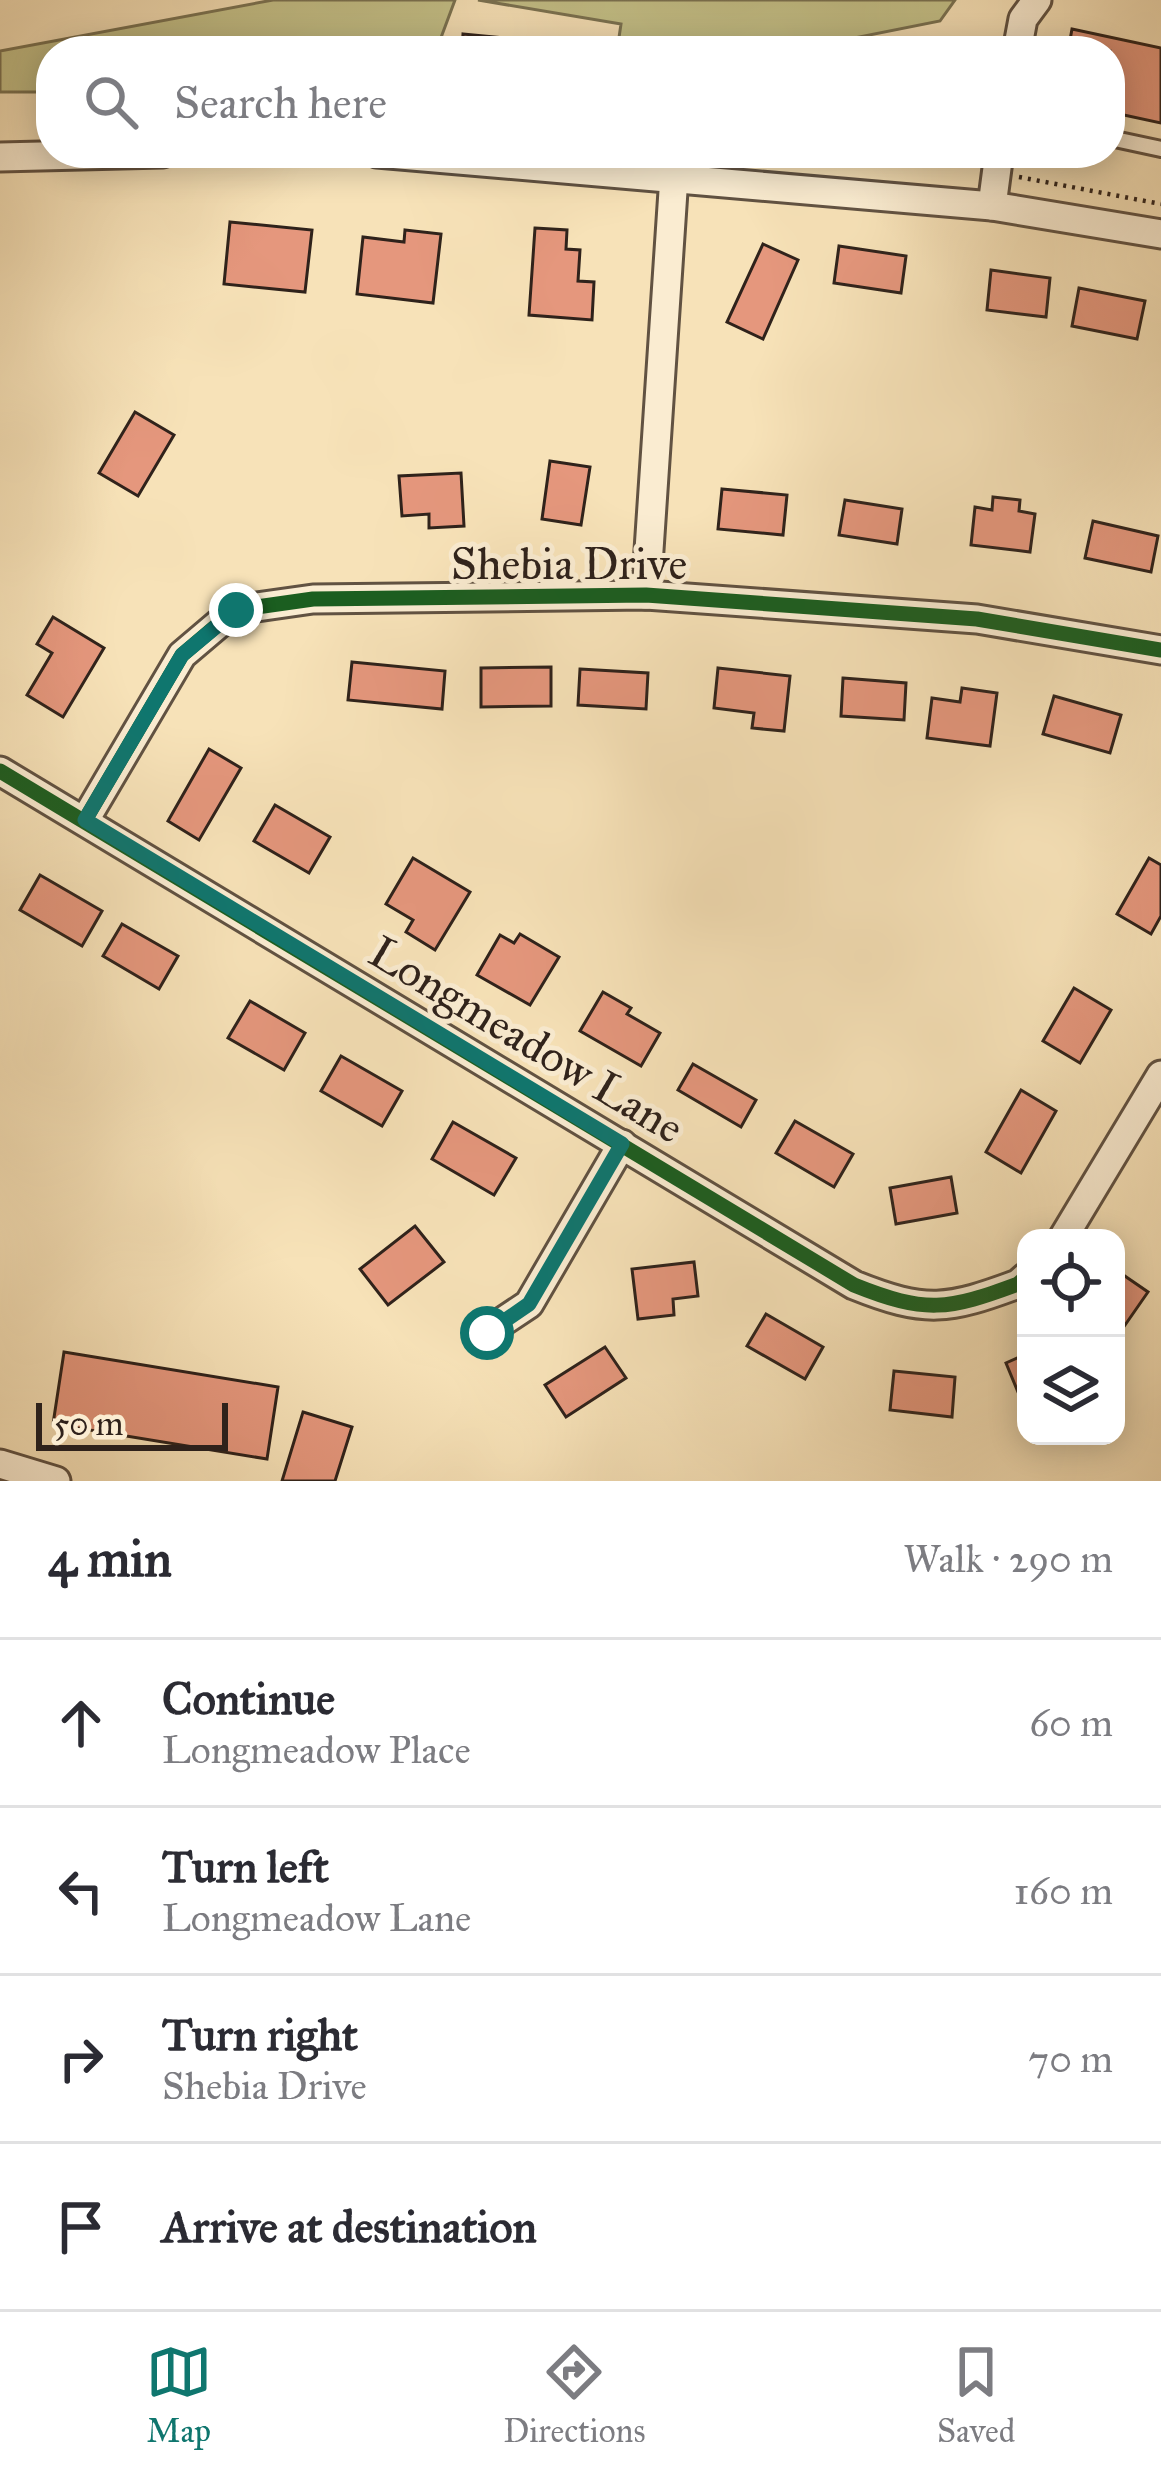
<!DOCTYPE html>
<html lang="en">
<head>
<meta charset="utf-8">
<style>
  body { margin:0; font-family:"IM FELL Great Primer",serif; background:#f7f7f7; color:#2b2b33 }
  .controls { position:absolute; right:36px; bottom:36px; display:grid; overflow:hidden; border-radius:24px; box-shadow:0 6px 30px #0003 }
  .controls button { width:108px; height:108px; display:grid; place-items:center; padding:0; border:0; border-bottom:3px solid #e1e1e2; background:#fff; color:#2b2b33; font:60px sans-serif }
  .scale { position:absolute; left:36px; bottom:30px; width:192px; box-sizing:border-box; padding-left:12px; border:6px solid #2f221b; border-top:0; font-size:33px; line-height:42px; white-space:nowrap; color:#2f221b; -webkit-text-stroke:9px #faecd1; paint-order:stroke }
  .stop { position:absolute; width:36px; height:36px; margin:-27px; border:9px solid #0f766e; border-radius:50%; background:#fff }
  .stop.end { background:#0f766e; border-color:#fff; box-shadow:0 3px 12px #0008 }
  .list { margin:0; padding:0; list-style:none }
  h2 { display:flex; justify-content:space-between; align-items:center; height:156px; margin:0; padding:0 48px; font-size:51px }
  h2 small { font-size:39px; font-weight:400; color:#7c7c81 }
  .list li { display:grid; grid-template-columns:78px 1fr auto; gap:36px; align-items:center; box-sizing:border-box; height:168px; padding:0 48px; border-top:3px solid #e1e1e2 }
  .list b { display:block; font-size:45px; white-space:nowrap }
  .list p { margin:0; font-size:39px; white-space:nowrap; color:#7c7c81 }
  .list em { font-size:39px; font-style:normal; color:#7c7c81 }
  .icon { flex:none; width:66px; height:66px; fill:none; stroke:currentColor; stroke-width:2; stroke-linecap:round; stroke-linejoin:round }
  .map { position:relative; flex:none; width:1161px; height:1481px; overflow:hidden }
  .search { position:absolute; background:#fff; box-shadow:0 6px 30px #0003; left:36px; right:36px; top:36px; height:132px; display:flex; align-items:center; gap:30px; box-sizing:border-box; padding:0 42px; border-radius:48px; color:#7c7c81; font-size:45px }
  .sheet { height:828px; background:#fff }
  nav { display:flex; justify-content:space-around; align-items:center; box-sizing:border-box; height:168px; border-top:3px solid #e1e1e2; background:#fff; font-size:33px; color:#7c7c81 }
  nav a { display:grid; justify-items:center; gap:6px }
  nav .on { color:#0f766e }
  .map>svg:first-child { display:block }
</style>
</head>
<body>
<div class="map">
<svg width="1161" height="1481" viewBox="0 0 1161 1481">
  <rect width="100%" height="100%" fill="#f7e2b8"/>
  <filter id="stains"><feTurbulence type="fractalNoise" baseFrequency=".00167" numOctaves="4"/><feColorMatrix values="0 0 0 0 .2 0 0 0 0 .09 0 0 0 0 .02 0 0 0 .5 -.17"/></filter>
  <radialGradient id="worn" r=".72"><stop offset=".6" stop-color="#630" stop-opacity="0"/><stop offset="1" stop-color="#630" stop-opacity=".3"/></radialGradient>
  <g fill="#c4c189" stroke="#7a7252" stroke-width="3">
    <path d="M273 0H455L436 51H51V92H0V51Z"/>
    <path d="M478 0H955L940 21 839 41 835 51H617L621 24Z"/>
  </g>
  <g fill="#e5977d" stroke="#2f221b" stroke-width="3">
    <path d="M1072 29 1161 48V123L1110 112V51H1068Z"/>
    <path d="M463 34 575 45V51H462Z"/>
    <path d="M230 222 312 230 305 292 224 284Z"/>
    <path d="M535 228 567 230 566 249 580 250 578 281 594 282 592 320 529 315Z"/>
    <path d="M405 230 441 234 433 303 357 294 363 237 404 242Z"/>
    <path d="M763 244 798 260 763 339 727 322Z"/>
    <path d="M839 246 906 256 901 293 834 283Z"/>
    <path d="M991 270 1050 278 1046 317 987 310Z"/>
    <path d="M1079 288 1145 301 1137 339 1072 326Z"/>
    <path d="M135 412 174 435 138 496 99 473Z"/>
    <path d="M550 461 590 467 581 525 542 519Z"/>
    <path d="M461 473 464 526 429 528V514L402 516 399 476Z"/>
    <path d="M722 489 787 495 783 535 718 529Z"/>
    <path d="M993 497 1020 500 1019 511 1035 514 1030 552 971 545 975 507 992 510Z"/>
    <path d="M845 500 902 509 897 544 839 535Z"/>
    <path d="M1093 521 1158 536 1151 572 1085 558Z"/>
    <path d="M53 617 104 648 63 717 27 695 52 653 37 644Z"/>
    <path d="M352 662 445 671 442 709 348 700Z"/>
    <path d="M551 667V706L481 707V668Z"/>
    <path d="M718 668 790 676 784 731 752 728 754 713 714 708Z"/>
    <path d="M580 669 648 673 646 709 578 705Z"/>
    <path d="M843 678 906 683 904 720 841 716Z"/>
    <path d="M962 688 997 693 990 746 927 738 932 698 960 702Z"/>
    <path d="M1054 696 1121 715 1110 753 1043 734Z"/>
    <path d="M209 749 241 768 199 840 168 821Z"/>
    <path d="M275 805 330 837 309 873 254 841Z"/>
    <path d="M413 858 470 892 435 950 406 932 413 920 386 904Z"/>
    <path d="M1149 858 1161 865V916L1151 934 1117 914Z"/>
    <path d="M40 875 102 911 82 946 20 910Z"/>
    <path d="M122 924 178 956 159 989 103 956Z"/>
    <path d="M520 934 559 957 530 1005 477 975 500 935 514 943Z"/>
    <path d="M1074 988 1111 1010 1080 1063 1043 1041Z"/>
    <path d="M603 992 631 1008 627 1014 660 1033 641 1066 580 1031Z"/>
    <path d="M250 1001 305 1033 284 1070 228 1038Z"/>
    <path d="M341 1056 402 1091 382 1126 321 1091Z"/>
    <path d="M693 1064 756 1100 741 1127 678 1090Z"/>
    <path d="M1021 1090 1056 1111 1021 1173 986 1152Z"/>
    <path d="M795 1121 853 1154 834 1187 776 1153Z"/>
    <path d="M453 1122 516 1158 494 1195 432 1159Z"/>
    <path d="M951 1177 957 1213 896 1224 890 1188Z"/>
    <path d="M415 1226 444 1262 388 1305 360 1269Z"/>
    <path d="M694 1262 698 1296 673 1299 674 1315 638 1319 632 1269Z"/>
    <path d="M1119 1272 1148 1292 1116 1338V1276Z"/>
    <path d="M766 1314 823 1347 805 1379 747 1346Z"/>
    <path d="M605 1347 626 1378 566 1417 545 1385Z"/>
    <path d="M64 1352 278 1387 267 1459 53 1424Z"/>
    <path d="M1026 1354V1395L1020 1397 1006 1363Z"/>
    <path d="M894 1371 955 1377 952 1417 890 1410Z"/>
    <path d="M303 1412 352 1427 335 1481H282Z"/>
  </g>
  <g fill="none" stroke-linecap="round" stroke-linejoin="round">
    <g stroke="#615242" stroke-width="20">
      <path id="lane" d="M1110 138 1161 149"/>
    </g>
    <g stroke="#615242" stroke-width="33">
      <g id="street">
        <path d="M1017 51 1023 19 1037 0"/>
        <path d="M377 153 992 206 1161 234"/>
        <path d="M0 157 163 153"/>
        <path d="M992 206 999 153"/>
        <path d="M646 595 674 176"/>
        <path d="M0 771 854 1285C926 1314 948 1310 1018 1284L1026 1277"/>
        <path d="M85 820 182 655 235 610 313 599 646 595 977 619 1161 650"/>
        <path d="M1063 1238 1161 1075"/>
        <path d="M487 1332 529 1304 622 1144"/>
        <path d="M0 1464 56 1481"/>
      </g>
    </g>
    <path stroke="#2f221b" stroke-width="4.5" stroke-dasharray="3 6" stroke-linecap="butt" d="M1019 177 1161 204"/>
    <use href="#lane" stroke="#faecd1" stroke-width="14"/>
    <use href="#street" stroke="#faecd1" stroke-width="27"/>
    <g stroke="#faecd1" stroke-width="22">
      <g id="cycleway">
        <path d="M0 771 854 1285C926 1314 948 1310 1018 1284L1026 1277"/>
        <path d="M85 820 182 655 235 610 313 599 646 595 977 619 1161 650"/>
      </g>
    </g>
    <use href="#cycleway" stroke="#1b5e20" stroke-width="15"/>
  </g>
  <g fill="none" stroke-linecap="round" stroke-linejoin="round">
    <path stroke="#0f766e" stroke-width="15" d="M236 610 182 655 85 820 622 1144 529 1304 487 1333"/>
  </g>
  <g text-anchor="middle" stroke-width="10" stroke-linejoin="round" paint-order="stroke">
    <g font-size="45" fill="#2f221b" stroke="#faecd1">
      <text x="569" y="579">Shebia Drive</text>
      <text transform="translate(527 1039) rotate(31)" y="16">Longmeadow Lane</text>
    </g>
  </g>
  <rect width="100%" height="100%" filter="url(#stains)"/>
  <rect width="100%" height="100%" fill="url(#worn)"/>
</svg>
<div class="controls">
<button><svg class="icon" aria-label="locate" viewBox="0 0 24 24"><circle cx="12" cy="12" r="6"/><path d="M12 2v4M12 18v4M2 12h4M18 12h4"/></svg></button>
<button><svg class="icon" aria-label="layers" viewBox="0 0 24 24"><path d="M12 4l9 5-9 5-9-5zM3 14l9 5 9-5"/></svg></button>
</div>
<div class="scale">50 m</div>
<div class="stop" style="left:487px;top:1333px"></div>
<div class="stop end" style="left:236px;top:610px"></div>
<div class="search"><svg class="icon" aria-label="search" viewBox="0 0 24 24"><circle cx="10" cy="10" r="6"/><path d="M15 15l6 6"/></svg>Search here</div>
</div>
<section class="sheet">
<h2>4 min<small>Walk · 290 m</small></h2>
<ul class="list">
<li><svg class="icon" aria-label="ahead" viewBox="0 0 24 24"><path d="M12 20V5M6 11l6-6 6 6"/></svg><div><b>Continue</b><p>Longmeadow Place</p></div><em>60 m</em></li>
<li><svg class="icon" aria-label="left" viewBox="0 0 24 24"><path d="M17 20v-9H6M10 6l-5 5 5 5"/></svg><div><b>Turn left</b><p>Longmeadow Lane</p></div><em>160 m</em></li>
<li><svg class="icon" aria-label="right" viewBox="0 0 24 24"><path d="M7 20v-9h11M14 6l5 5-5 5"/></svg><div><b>Turn right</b><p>Shebia Drive</p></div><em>70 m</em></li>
<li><svg class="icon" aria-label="arrive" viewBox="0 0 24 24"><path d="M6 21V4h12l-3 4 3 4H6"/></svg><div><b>Arrive at destination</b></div></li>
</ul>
</section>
<nav>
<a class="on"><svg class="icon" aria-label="map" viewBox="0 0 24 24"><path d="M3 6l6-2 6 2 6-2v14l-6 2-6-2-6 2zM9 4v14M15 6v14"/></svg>Map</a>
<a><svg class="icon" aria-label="directions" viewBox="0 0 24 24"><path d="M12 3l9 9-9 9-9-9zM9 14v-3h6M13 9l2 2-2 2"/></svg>Directions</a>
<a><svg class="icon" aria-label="saved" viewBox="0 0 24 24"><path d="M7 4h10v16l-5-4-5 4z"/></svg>Saved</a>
</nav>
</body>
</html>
